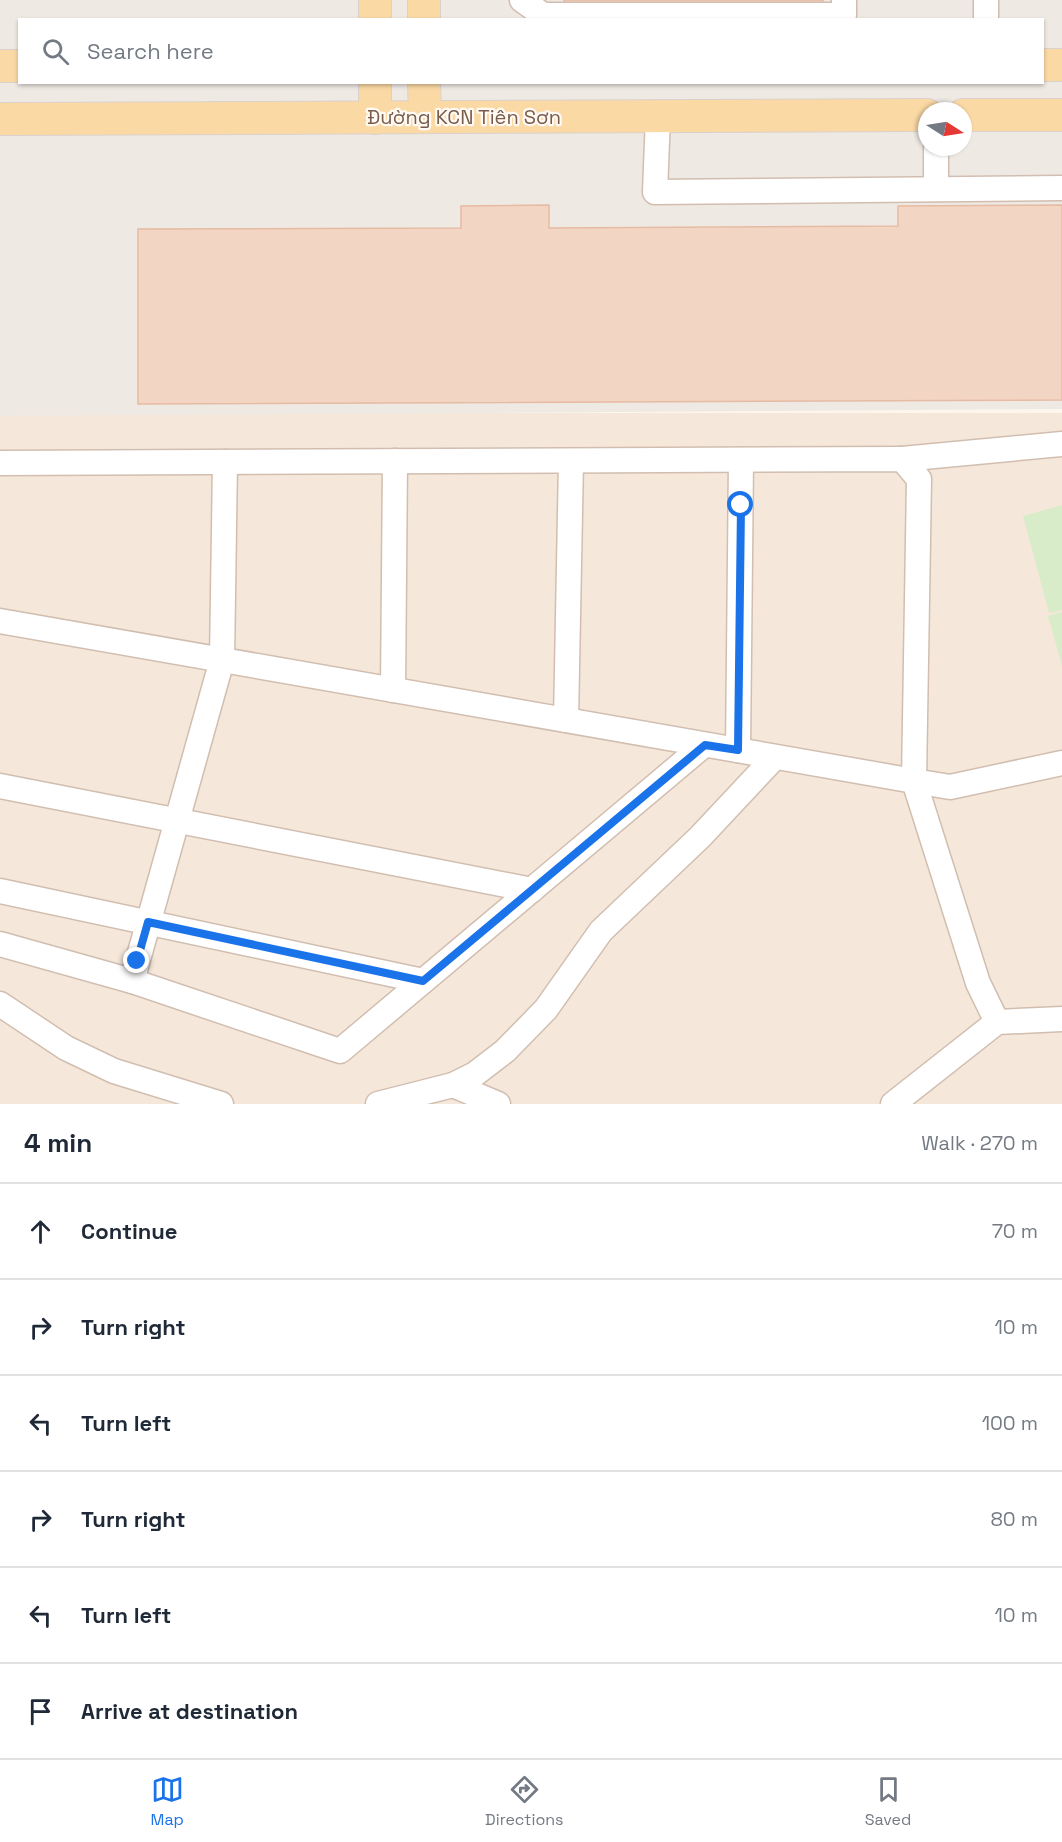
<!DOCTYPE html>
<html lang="en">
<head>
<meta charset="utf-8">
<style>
  body { margin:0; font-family:"Space Grotesk",sans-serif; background:#f6f6f7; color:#1f2937 }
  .compass { position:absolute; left:918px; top:102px; width:54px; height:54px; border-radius:50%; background:#fff; box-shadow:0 2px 4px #0004; rotate:102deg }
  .stop { position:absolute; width:18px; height:18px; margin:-14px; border:4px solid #1a73e8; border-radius:50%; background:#fff }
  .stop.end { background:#1a73e8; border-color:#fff; box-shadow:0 2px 6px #0008 }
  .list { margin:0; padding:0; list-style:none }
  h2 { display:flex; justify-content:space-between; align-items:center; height:78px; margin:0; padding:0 24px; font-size:26px }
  h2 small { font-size:20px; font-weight:400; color:#747a83 }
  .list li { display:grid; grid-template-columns:39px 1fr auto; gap:18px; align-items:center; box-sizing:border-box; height:96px; padding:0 24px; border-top:2px solid #e0e1e3 }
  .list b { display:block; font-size:22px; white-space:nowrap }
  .list em { font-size:20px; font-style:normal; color:#747a83 }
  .icon { flex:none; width:33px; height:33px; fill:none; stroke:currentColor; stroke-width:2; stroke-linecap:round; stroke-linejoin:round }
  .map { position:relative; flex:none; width:1062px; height:1104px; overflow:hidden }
  .search { position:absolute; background:#fff; box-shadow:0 2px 4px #0004; left:18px; right:18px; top:18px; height:66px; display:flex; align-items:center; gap:15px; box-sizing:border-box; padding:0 21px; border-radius:0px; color:#747a83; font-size:22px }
  .sheet { height:654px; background:#fff }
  nav { display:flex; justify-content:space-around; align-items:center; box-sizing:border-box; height:84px; border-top:2px solid #e0e1e3; background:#fff; font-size:16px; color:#747a83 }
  nav a { display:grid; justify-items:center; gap:3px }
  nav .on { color:#1a73e8 }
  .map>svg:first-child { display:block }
</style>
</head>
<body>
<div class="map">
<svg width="1062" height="1104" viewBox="0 0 1062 1104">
  <rect width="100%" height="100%" fill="#fdf6ec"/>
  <rect fill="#f5e8da" x="0" y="413" width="1062" height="691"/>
  <path fill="#efe9e4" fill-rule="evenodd" d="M0 0H1062V409L0 416ZM20 20H1042V82H20ZM927 111H963V147H927Z"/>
  <g fill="#d8ecc9">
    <path d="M1062 505V610L1049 613 1023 516Z"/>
    <path d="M1062 612V666L1048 616Z"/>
  </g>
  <g fill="#f3d5c3" stroke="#e6bba3" stroke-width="1.5">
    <path d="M564 0H823V8L565 11Z"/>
    <path d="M549 205V228L898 226V206L1062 205V400L138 404V229L461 228V206Z"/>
  </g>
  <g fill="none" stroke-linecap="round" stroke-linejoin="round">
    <g stroke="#d1beb0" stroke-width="27">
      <g id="minor">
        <path d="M522 0 543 15H844V0"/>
        <path d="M986 0V20"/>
        <path d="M658 116 655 192 1062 188"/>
        <path d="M936 189V147"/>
        <path d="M902 459 1062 444"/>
        <path d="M0 463 902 459 919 479 914 781 950 787 1062 763"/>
        <path d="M0 621 914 781 978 983 997 1022 1062 1019"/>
        <path d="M393 690 395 461"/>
        <path d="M566 720 571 461"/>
        <path d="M738 750 741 460"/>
        <path d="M0 786 532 890"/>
        <path d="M0 891 423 981"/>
        <path d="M0 944 132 981 340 1051 704 745"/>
        <path d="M132 981 222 660 225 462"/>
        <path d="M0 1004 66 1048 114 1071 221 1104"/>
        <path d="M453 1085 498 1104"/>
        <path d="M378 1104 453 1085 475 1074 505 1051 546 1009 601 931 700 837 774 758"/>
        <path d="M893 1104 997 1022"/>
      </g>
    </g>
    <g stroke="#dad1cd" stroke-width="34">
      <g id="major">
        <path d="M375 0V20"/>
        <path d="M424 0V20"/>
        <path d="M1042 65H1062"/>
        <path d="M0 66H20"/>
        <path d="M375 82V118"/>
        <path d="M424 82 425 117"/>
        <path d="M963 115H1062"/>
        <path d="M0 119 927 115"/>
      </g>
    </g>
    <use href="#minor" stroke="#fff" stroke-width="24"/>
    <use href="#major" stroke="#fbd9a5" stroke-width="32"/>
  </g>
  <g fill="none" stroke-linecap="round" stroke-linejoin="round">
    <path stroke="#1a73e8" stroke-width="8" d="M137 961 148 922 423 981 705 745 738 750 741 505"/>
  </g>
  <g text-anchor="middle" stroke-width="4.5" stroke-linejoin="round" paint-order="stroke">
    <g font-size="20" fill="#7a5c4d" stroke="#fffaf3">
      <text x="464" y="124">Đường KCN Tiên Sơn</text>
    </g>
  </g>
</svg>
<svg class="compass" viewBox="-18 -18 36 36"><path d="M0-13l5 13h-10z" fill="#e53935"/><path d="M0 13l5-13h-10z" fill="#747a83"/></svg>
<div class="stop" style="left:741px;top:505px"></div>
<div class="stop end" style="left:137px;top:961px"></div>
<div class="search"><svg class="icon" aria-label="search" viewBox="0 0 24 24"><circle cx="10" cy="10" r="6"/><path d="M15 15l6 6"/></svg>Search here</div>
</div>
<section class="sheet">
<h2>4 min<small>Walk · 270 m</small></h2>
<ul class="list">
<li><svg class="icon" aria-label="ahead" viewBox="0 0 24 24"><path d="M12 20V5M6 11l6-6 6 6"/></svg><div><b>Continue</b></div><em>70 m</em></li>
<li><svg class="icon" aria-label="right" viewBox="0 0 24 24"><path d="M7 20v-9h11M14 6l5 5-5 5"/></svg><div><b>Turn right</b></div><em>10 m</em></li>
<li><svg class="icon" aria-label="left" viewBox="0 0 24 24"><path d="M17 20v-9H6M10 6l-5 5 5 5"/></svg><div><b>Turn left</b></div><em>100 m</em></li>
<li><svg class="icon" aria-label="right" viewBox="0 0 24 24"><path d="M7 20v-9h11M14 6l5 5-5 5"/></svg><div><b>Turn right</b></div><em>80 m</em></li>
<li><svg class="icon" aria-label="left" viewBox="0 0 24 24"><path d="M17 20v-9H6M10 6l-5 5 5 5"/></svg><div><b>Turn left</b></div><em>10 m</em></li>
<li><svg class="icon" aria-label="arrive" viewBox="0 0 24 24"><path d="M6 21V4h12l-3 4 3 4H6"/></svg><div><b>Arrive at destination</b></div></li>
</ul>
</section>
<nav>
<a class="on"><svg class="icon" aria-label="map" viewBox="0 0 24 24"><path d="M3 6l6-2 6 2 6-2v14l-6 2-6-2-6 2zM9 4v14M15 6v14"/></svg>Map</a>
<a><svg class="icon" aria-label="directions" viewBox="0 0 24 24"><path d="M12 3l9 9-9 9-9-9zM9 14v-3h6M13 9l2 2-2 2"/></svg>Directions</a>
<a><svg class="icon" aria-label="saved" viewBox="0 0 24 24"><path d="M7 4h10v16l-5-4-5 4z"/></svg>Saved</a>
</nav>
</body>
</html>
